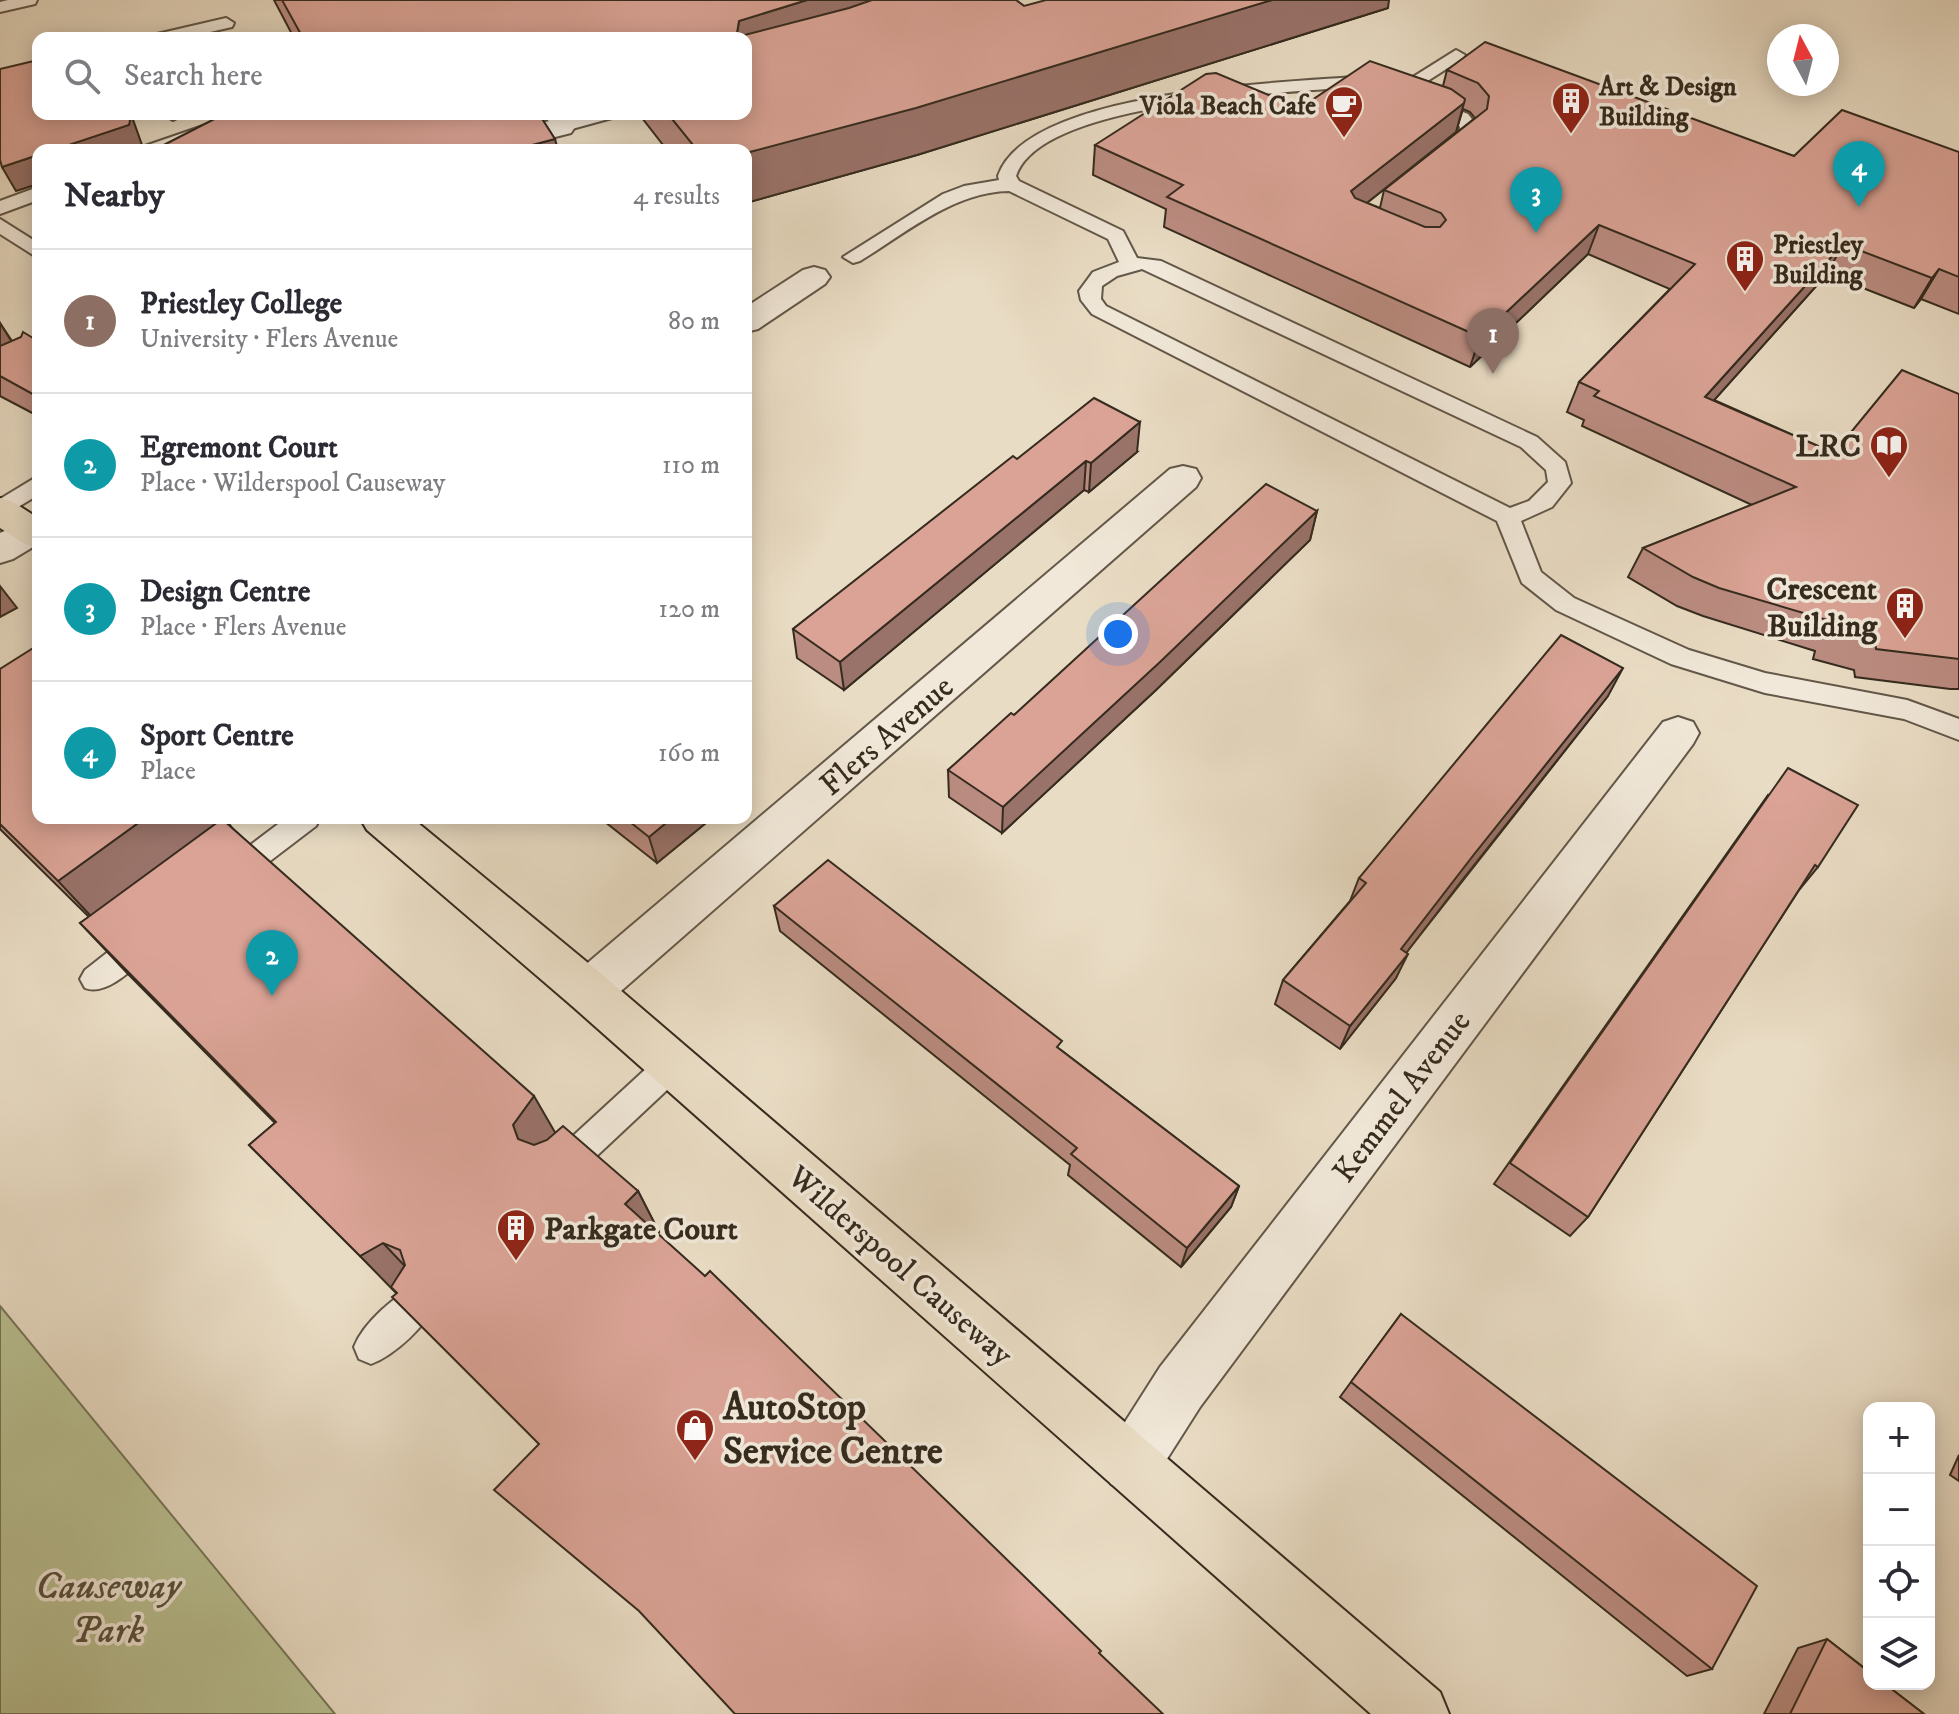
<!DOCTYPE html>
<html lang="en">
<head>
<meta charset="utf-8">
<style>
  body { margin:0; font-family:"IM FELL DW Pica",serif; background:#f7f7f7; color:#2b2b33 }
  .controls { position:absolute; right:24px; bottom:24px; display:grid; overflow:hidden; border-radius:16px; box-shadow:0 4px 20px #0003 }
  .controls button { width:72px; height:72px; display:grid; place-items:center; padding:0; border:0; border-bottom:2px solid #e1e1e2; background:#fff; color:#2b2b33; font:40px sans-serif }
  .compass { position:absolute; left:1767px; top:24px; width:72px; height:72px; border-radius:50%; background:#fff; box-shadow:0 4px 20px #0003; rotate:353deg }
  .you { position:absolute; left:1118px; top:634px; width:28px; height:28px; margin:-20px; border:6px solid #fff; border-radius:50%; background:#1a73e8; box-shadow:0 0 0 12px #1a73e833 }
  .badge { display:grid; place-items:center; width:52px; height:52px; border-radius:50%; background:#0f766e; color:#fff; font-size:26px; font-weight:700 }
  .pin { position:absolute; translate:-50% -66px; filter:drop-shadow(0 2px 4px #0008) }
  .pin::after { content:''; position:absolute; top:42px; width:28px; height:24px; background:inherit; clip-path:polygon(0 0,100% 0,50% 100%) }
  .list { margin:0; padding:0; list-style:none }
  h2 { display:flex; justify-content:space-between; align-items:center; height:104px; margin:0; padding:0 32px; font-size:34px }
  h2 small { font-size:26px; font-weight:400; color:#7c7c81 }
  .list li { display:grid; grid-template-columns:52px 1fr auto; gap:24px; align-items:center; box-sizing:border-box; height:144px; padding:0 32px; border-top:2px solid #e1e1e2 }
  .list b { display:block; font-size:30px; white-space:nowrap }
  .list p { margin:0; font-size:26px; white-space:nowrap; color:#7c7c81 }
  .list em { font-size:26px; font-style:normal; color:#7c7c81 }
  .icon { flex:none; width:44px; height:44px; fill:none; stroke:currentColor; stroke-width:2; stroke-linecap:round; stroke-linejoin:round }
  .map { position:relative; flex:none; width:1959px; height:1714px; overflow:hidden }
  .search { position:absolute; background:#fff; box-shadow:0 4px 20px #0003; left:32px; top:32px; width:720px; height:88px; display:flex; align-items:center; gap:20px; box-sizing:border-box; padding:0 28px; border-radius:16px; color:#7c7c81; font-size:30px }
  .panel { position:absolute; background:#fff; box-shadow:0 4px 20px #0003; left:32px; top:144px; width:720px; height:680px; border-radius:16px }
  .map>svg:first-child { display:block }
</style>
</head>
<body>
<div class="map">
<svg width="1959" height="1714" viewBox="0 0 1959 1714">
  <rect width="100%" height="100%" fill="#e9dcc4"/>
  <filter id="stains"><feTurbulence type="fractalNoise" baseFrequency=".0025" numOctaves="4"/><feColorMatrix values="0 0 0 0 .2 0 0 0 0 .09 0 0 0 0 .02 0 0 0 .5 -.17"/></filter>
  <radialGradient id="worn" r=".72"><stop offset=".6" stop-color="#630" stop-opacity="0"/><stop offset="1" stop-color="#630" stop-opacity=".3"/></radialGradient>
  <path fill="#b9c092" stroke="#777658" stroke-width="2" d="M0 1306 335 1714H0Z"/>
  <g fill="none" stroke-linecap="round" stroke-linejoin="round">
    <g stroke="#625748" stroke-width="4">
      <g id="service">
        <path d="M8 0H37L35 4 0 12V2Z"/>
        <path d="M226 18 234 23 232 27 184 38H154L157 34Z"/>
        <path d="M1456 50 1465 55 1462 59 1404 96H1392L1389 92Z"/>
        <path d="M1354 77 1380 81 1383 85 1374 90 1354 87C1286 93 1041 101 1016 176L1019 181 1123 231 1137 258 1161 261 1537 437 1565 462 1571 483 1552 507 1521 521 1541 572 1574 598 1689 650 1765 673 1907 700 1959 719V740L1904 719 1765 693 1671 664 1556 610 1522 583 1497 521 1092 314 1081 300 1079 291 1093 272 1119 262 1108 239 1009 191C953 192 906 233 860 261L853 263 843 257 943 194 964 186 999 180 998 176C1027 91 1277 83 1354 77ZM1142 269 1521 447 1546 470 1548 482 1529 501 1510 508 1106 306 1101 299 1102 286 1117 276Z"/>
        <path d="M1425 97 1468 114 1478 127C1476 143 1458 158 1441 155L1439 151 1459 134 1460 127 1456 122 1419 106 1416 102 1419 98Z"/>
        <path d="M163 114H181L182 115 173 120Z"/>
        <path d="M238 114H264L261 118 170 150H143L145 146Z"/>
        <path d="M544 114H562L566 120 586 114H615L612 118 561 132 555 131Z"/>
        <path d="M38 187V200L0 214V201Z"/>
        <path d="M0 219 38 243V258L0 234Z"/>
        <path d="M38 476V495L0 518V499Z"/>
        <path d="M286 818H320L316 826 240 884 230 888 220 884 216 876 220 868Z"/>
        <path d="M146 927 156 930 161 939 156 948C138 963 109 997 85 988L80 979 85 970 136 930Z"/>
        <path d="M672 1051 683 1055 687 1065 683 1075 571 1180 560 1184 549 1180 544 1169 549 1158 661 1055Z"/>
        <path d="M420 1284 432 1289 437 1301C427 1325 395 1355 371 1364L359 1359 354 1347C363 1323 396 1294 420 1284Z"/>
      </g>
    </g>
    <g stroke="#625748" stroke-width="4">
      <g id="minor">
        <path d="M561 118 571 121 575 127 571 133 504 150H454L459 144Z"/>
        <path d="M814 267 825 270 830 277 825 284 758 329 746 332V307L803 270Z"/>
        <path d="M1183 466 1196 469 1201 478 1196 487 605 1005 588 1011 571 1005 565 991 571 977 1170 469Z"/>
        <path d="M32 518 38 520V544L13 559 0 563V533Z"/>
        <path d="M1678 717 1693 722 1699 733 1693 744 1200 1407 1151 1484 1131 1492 1111 1484 1103 1464 1111 1444 1160 1367 1663 722Z"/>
      </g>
    </g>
    <g stroke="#352b1e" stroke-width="4">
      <g id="trunk">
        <path d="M0 498 13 502 38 518V548L25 544 0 528Z"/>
        <path d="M360 818H412L605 977 1440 1692 1449 1714H1371L571 1005 367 830Z"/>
      </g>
    </g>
    <use href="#service" fill="#f1e8d9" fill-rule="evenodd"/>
    <use href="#minor" fill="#f1e8d9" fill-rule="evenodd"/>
    <use href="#trunk" fill="#e9dcc4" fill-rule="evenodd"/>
  </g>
  <g fill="#bb8c81" stroke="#352b1e" stroke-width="2" fill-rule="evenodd">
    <path d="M274 0H1016L1024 6 1388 8 917 155 746 203V150H667L639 114H746V38H294Z"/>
    <path d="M1447 70 1794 156 1959 152V314L1921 299 1914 308 1827 274 1714 400 1834 453 1959 394V689H1950L1855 677 1854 670 1813 659 1815 651 1703 616 1677 606 1628 577 1643 548 1752 505 1582 426 1584 420 1567 412 1579 382 1670 289 1588 254 1470 367 1164 227 1166 209 1093 175 1095 145 1300 108 1443 86ZM1463 109 1470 112 1475 118 1384 190 1380 208 1367 203 1456 132Z"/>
    <path d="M0 323 12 341H38V416L0 396Z"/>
    <path d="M1137 452 1089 492 1084 490 844 690 797 658 793 629 1017 459Z"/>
    <path d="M1317 511 1310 540 1156 690 1002 833 949 797 948 770 1014 715Z"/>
    <path d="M0 669 230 826 555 1133 638 1191 659 1232 539 1444 397 1293 249 1145 275 1123 128 974 80 923 89 917 0 829Z"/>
    <path d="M1608 696 1406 953 1396 978 1340 1049 1275 1004 1283 980 1350 901 1359 878Z"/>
    <path d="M1768 795 1818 867 1799 890 1588 1217 1570 1236 1494 1184Z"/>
    <path d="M600 818H712L657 863Z"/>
    <path d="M774 906 1061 1050 1239 1186 1231 1207 1181 1267 1068 1175 1070 1165 780 931Z"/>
    <path d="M1401 1314 1712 1669 1687 1676 1340 1397Z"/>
    <path d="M1959 1455V1481L1950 1475Z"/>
    <path d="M1827 1639 1924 1714H1764L1798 1648Z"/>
  </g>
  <g fill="#997269" stroke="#352b1e" stroke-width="2">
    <path d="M807 0H958L737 38V33L739 21Z"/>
    <path d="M1272 0H1389L1388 8 917 155 746 203V153Z"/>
    <path d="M1464 103 1456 132 1344 221 1351 191Z"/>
    <path d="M128 114H131L142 145 140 149 54 150Z"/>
    <path d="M555 139 558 150H513Z"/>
    <path d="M38 155V184L16 191 2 167Z"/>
    <path d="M1599 225 1588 254 1470 367 1480 337Z"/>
    <path d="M1843 244 1827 274 1691 426 1705 397Z"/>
    <path d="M1939 269 1921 299 1914 308 1932 278Z"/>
    <path d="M0 323 15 347 0 355Z"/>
    <path d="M1140 422 1137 452 1089 492 1091 463Z"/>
    <path d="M1086 461 1084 490 844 690 840 662Z"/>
    <path d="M1317 511 1310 540 1156 690 1002 833 1003 807Z"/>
    <path d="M0 586 17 608 0 617Z"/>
    <path d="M1623 668 1608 696 1463 879 1390 974 1401 949 1475 853Z"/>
    <path d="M145 818H225L235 832 116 943 58 881Z"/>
    <path d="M672 818H712L657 863 649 837Z"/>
    <path d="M1408 954 1396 978 1340 1049 1350 1026Z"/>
    <path d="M534 1096 560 1141 540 1169 518 1139 513 1125Z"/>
    <path d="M1239 1186 1231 1207 1181 1267 1187 1248Z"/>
    <path d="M638 1191 659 1232 646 1244 625 1204Z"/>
    <path d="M383 1243 419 1281 397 1294 360 1256Z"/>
  </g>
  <g fill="#daa396" stroke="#352b1e" stroke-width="2">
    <path d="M282 0H807L739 21 737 33 741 36 849 8 872 0H1016L1024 6 1046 0H1272L916 108 746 153V150H697L668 114H746V38H303Z"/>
    <path d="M1485 42 1794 156 1842 110 1959 152V277L1939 269 1932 278 1843 244 1705 397 1834 453 1902 370 1959 394V659L1876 649 1875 641 1833 630 1834 622 1719 588 1693 577 1643 548 1796 487 1594 396 1599 391 1579 382 1695 264 1599 225 1480 337 1167 197 1183 185 1095 145 1206 74 1216 73 1300 108 1370 61 1451 89 1465 99 1464 103 1351 191 1355 198 1425 227H1440L1446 220 1441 213 1384 190 1487 109 1489 96 1478 83 1447 70Z"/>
    <path d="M38 60V114H128L130 121 129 125 54 150H38V155L2 167 0 160V69Z"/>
    <path d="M224 114H539L555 139 513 150H154Z"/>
    <path d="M23 332 38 341V397L0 376V346L21 337Z"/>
    <path d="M1094 398 1140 422 1091 463 1086 461 840 662 793 629 1013 456 1017 459Z"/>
    <path d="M1266 484 1317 511 1160 662 1003 807 948 770 1011 713 1014 715Z"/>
    <path d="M1561 635 1623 668 1475 853 1401 949 1408 954 1350 1026 1283 980 1366 883 1359 878Z"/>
    <path d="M38 645V818H145L58 881 0 824V669Z"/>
    <path d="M1788 768 1858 805 1818 867 1815 865 1588 1217 1510 1163Z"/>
    <path d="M625 818H672L649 837Z"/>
    <path d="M222 819 534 1096 513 1125 518 1139 534 1145 547 1140 563 1126 638 1191 625 1204 705 1276 710 1271 1101 1651 1099 1653 1163 1714H735L639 1611 494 1490 539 1444 392 1297 397 1293 391 1287 405 1265 400 1250 383 1243 360 1256 249 1145 276 1122 80 923Z"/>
    <path d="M828 860 1062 1041 1057 1047 1239 1186 1187 1248 1071 1154 1077 1148 774 906Z"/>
    <path d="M1401 1314 1757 1586 1712 1669 1351 1382Z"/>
    <path d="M1827 1639 1869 1672V1684H1885L1924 1714H1790Z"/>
  </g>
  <defs>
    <g id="building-pin" transform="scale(2)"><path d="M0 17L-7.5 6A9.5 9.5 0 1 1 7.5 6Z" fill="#8f2418" stroke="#f1e8d9"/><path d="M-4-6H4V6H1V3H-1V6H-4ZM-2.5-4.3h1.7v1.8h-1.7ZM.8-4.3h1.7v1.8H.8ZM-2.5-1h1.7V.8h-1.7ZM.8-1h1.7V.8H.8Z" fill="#fff"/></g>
    <g id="cafe-pin" transform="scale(2)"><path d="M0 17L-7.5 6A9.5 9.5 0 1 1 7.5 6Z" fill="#8f2418" stroke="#f1e8d9"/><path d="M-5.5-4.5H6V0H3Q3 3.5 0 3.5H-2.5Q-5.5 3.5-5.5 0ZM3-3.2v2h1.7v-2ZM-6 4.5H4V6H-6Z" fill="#fff"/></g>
    <g id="library-pin" transform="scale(2)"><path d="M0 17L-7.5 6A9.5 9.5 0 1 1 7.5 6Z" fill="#8f2418" stroke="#f1e8d9"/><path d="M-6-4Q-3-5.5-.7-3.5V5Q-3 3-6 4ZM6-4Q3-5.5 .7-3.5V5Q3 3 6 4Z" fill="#fff"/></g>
    <g id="shop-pin" transform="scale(2)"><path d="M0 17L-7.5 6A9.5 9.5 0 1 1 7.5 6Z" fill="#8f2418" stroke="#f1e8d9"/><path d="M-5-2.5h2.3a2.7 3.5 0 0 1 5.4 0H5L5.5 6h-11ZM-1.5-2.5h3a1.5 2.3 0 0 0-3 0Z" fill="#fff"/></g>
  </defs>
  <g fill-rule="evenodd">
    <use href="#building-pin" x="1571" y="101"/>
    <use href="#cafe-pin" x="1344" y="105"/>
    <use href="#building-pin" x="1745" y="259"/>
    <use href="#library-pin" x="1889" y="445"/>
    <use href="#building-pin" x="1905" y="606"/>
    <use href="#building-pin" x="516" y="1228"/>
    <use href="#shop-pin" x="695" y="1428"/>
  </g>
  <g text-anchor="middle" stroke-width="7" stroke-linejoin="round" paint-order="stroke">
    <g font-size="26" font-weight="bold" fill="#352b1e" stroke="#f1e8d9" text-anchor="start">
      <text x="1599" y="95">Art &amp; Design<tspan x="1599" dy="30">Building</tspan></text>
      <text x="1316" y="114" text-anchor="end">Viola Beach Cafe</text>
      <text x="1773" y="253">Priestley<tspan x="1773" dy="30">Building</tspan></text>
    </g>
    <g font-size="32" font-weight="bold" fill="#352b1e" stroke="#f1e8d9" text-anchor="end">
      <text x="1861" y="456">LRC</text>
      <text x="1877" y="599">Crescent<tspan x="1877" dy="37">Building</tspan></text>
      <text x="544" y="1239" text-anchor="start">Parkgate Court</text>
    </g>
    <g font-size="32" fill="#352b1e" stroke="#f1e8d9">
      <text transform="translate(886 735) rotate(-41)" y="11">Flers Avenue</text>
      <text transform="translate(1401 1096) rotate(-53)" y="11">Kemmel Avenue</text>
      <text transform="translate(901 1265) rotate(41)" y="11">Wilderspool Causeway</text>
    </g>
    <g font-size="38" font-weight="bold" fill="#352b1e" stroke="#f1e8d9" text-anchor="start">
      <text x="723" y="1419">AutoStop<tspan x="723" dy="44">Service Centre</tspan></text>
    </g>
    <g font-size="38" font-style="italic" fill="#56503b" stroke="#f1e8d9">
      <text x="108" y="1598">Causeway<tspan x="108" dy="44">Park</tspan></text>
    </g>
  </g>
  <rect width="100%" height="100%" filter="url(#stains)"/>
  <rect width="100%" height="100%" fill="url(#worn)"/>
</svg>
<div class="controls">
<button>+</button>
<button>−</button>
<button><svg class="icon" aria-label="locate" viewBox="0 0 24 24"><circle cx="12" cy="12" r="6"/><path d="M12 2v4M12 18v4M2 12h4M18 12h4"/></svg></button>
<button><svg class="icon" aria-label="layers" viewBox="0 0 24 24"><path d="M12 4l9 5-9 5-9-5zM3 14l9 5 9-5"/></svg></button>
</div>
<svg class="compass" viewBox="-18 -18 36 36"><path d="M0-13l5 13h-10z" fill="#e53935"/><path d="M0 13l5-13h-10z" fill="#7c7c81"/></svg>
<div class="you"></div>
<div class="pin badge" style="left:1493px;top:374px;background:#8d6e63">1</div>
<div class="pin badge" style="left:272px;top:996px;background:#0f9aa8">2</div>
<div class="pin badge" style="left:1536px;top:233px;background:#0f9aa8">3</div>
<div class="pin badge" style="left:1859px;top:207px;background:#0f9aa8">4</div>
<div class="search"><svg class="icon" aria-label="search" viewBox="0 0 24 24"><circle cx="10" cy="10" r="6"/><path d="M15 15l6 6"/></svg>Search here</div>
<section class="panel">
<h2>Nearby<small>4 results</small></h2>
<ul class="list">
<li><span class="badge" style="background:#8d6e63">1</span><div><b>Priestley College</b><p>University · Flers Avenue</p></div><em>80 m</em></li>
<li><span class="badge" style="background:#0f9aa8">2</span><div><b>Egremont Court</b><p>Place · Wilderspool Causeway</p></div><em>110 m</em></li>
<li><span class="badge" style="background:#0f9aa8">3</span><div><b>Design Centre</b><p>Place · Flers Avenue</p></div><em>120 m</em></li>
<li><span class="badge" style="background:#0f9aa8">4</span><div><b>Sport Centre</b><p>Place</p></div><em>160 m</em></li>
</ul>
</section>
</div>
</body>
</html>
